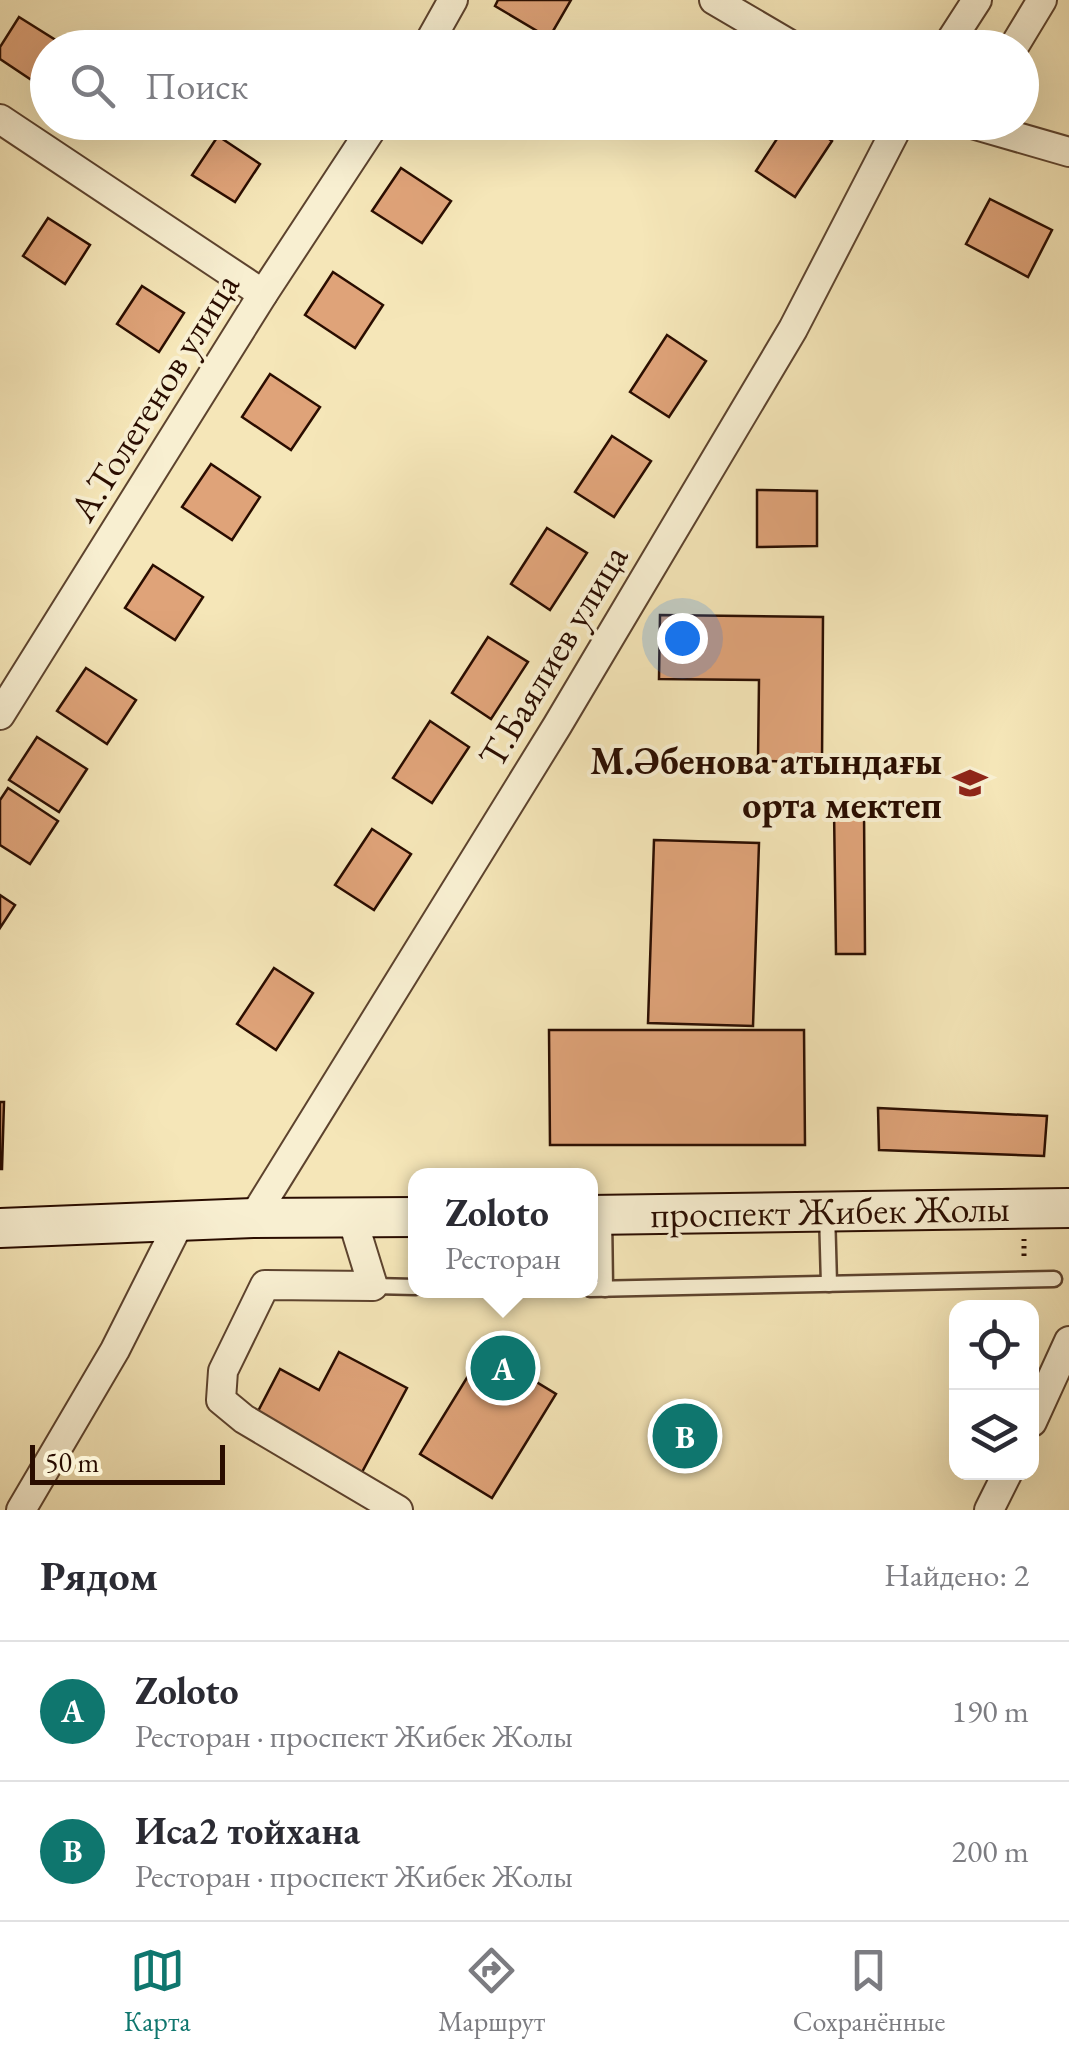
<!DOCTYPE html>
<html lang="ru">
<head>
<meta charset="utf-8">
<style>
  body { margin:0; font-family:"EB Garamond",serif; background:#f7f7f7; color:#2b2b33 }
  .controls { position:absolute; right:30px; bottom:30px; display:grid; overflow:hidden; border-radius:20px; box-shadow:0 10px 40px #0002 }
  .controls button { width:90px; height:90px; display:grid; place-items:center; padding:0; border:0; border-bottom:2px solid #e1e1e2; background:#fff; color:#2b2b33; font:50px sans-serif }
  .scale { position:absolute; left:30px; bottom:25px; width:195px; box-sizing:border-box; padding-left:10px; border:5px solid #2a0d00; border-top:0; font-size:28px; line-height:35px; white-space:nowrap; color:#2a0d00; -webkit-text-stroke:8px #f8efd1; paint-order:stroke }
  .you { position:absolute; left:682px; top:638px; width:35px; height:35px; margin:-25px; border:8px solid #fff; border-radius:50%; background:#1a73e8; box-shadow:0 0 0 15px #1a73e833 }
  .badge { display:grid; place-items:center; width:65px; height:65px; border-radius:50%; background:#0f766e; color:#fff; font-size:32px; font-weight:700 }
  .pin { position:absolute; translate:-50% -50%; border:5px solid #fff; box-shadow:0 2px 10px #0006 }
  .popup { position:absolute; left:408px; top:1168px; width:190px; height:130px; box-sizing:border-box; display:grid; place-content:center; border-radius:20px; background:#fff; filter:drop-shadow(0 2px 8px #0005); font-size:32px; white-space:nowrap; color:#7c7c81 }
  .popup b { font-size:38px; color:#2b2b33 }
  .popup::after { content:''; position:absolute; left:50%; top:100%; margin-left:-20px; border:20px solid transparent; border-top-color:#fff }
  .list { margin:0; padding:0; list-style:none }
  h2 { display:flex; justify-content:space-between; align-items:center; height:130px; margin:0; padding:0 40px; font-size:42px }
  h2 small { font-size:32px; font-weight:400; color:#7c7c81 }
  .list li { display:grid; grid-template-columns:65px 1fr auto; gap:30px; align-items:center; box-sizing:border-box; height:140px; padding:0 40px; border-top:2px solid #e1e1e2 }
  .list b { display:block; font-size:38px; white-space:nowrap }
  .list p { margin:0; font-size:32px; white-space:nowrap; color:#7c7c81 }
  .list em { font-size:32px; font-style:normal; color:#7c7c81 }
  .icon { flex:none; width:55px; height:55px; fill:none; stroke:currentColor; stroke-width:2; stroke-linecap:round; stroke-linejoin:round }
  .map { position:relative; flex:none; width:1069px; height:1510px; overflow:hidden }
  .search { position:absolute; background:#fff; box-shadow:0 10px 40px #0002; left:30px; right:30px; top:30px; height:110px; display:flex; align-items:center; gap:25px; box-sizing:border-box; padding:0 35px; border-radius:55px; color:#7c7c81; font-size:38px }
  .sheet { height:410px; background:#fff }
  nav { display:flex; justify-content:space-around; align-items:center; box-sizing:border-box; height:140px; border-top:2px solid #e1e1e2; background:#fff; font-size:28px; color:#7c7c81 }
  nav a { display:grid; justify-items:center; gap:5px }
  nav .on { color:#0f766e }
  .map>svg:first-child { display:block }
</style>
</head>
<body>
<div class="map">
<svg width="1069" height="1510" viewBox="0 0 1069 1510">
  <rect width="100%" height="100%" fill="#f5e6b8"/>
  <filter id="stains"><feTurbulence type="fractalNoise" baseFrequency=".002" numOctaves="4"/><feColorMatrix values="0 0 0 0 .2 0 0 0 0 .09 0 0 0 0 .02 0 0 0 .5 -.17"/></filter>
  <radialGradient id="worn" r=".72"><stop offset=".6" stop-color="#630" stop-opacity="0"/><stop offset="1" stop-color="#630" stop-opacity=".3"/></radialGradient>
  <g fill="#dfa379" stroke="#2a0d00" stroke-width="2.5">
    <path d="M498 0H571L549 38 495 6Z"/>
    <path d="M19 17 62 44 60 48H48V66L36 83 0 59V47Z"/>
    <path d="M788 122H804L832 141 795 197 756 171Z"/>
    <path d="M218 136 260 164 235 202 192 175Z"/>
    <path d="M401 168 451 201 422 243 372 211Z"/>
    <path d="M990 199 1052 230 1028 277 966 244Z"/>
    <path d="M48 218 90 245 65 284 23 256Z"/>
    <path d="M333 272 383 305 355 348 305 315Z"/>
    <path d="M142 286 184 313 159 352 117 324Z"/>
    <path d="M667 335 706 361 669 417 630 392Z"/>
    <path d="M270 374 320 407 291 450 242 417Z"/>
    <path d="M612 436 651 461 614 517 575 492Z"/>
    <path d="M211 464 260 497 232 540 182 507Z"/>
    <path d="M757 490 817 491V546L757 547Z"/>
    <path d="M547 528 587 553 550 610 511 584Z"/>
    <path d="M153 565 203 597 175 640 125 608Z"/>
    <path d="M660 615 823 617 822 762 758 761 759 680 659 679Z"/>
    <path d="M488 637 528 662 491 719 452 693Z"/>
    <path d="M86 668 136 700 107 744 57 711Z"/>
    <path d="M430 721 469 747 432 803 393 778Z"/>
    <path d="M37 737 87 769 59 812 9 780Z"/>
    <path d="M8 788 58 821 30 864 0 845V800Z"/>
    <path d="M834 809H864L865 954H836Z"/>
    <path d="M372 829 411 854 374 910 335 885Z"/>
    <path d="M654 840 759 843 753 1026 648 1023Z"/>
    <path d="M0 895 15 905 0 928Z"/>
    <path d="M274 968 313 993 276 1050 237 1024Z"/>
    <path d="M549 1030H804L805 1145H550Z"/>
    <path d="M0 1102H4L2 1169H0Z"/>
    <path d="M878 1108 1047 1116 1044 1156 879 1150Z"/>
    <path d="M484 1350 556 1394 492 1498 420 1454Z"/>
    <path d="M339 1352 407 1388 361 1474 255 1417 280 1369 319 1390Z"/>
  </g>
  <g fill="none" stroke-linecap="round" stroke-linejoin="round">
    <g stroke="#5d432e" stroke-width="19">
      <g id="service">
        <path d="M827 1212 829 1284"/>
        <path d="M604 1215 605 1289"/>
        <path d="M373 1286 416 1287"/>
        <path d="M590 1289 1054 1279"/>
      </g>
    </g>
    <g stroke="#5d432e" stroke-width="32">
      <g id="minor">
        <path d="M714 0 796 48"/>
        <path d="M426 48 453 0"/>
        <path d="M946 48 977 0"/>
        <path d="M1013 48 1042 0"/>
        <path d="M0 119 263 294"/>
        <path d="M965 122 1069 152"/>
        <path d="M0 715 263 294 376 122"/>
        <path d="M253 1218 557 726 793 329 900 122"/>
        <path d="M352 1218 373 1286 265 1285 223 1371 221 1400 244 1419 398 1510"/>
        <path d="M1032 1422 1069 1341"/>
        <path d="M21 1510 115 1350 179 1223"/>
        <path d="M989 1510 1008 1472"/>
      </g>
    </g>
    <g stroke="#2a0d00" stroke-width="42">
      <g id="secondary">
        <path d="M590 1215 1069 1208"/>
        <path d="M0 1228 253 1218 416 1217"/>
      </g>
    </g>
    <path stroke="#2a0d00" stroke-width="5" stroke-dasharray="2.5 5" stroke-linecap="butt" d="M1024 1256V1239"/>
    <use href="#service" stroke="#f8efd1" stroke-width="14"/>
    <use href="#minor" stroke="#f8efd1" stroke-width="28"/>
    <use href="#secondary" stroke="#f8efd1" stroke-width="38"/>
  </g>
  <defs>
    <g id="school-bare" transform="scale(2.7)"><path d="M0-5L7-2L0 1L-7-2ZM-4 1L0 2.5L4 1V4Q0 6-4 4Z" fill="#8f2418" stroke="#f8efd1" stroke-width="2.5" paint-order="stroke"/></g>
  </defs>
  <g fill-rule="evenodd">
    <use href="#school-bare" x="970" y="783"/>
  </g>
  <g text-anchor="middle" stroke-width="8" stroke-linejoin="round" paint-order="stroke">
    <g font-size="38" fill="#2a0d00" stroke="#f8efd1">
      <text transform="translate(154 397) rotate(-58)" y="13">А.Толегенов улица</text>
      <text transform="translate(553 656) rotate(-59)" y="13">Т.Баялиев улица</text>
      <text transform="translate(830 1211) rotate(-1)" y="13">проспект Жибек Жолы</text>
    </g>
    <g font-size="38" font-weight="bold" fill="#2a0d00" stroke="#f8efd1" text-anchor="end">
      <text x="942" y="774">М.Әбенова атындағы<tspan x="942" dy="44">орта мектеп</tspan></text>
    </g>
  </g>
  <rect width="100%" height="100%" filter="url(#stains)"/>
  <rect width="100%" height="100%" fill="url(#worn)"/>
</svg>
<div class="controls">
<button><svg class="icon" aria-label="locate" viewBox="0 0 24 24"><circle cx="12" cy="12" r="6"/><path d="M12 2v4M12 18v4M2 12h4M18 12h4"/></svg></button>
<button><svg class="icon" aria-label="layers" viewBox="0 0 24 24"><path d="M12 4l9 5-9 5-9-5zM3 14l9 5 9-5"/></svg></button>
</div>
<div class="scale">50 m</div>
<div class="you"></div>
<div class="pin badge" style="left:503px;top:1368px">A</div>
<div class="popup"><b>Zoloto</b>Ресторан</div>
<div class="pin badge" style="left:685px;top:1436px">B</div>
<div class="search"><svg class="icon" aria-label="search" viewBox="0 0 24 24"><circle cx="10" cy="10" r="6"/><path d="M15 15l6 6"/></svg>Поиск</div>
</div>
<section class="sheet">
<h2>Рядом<small>Найдено: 2</small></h2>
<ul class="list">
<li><span class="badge">A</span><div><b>Zoloto</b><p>Ресторан · проспект Жибек Жолы</p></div><em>190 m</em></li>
<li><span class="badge">B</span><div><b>Иса2 тойхана</b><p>Ресторан · проспект Жибек Жолы</p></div><em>200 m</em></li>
</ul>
</section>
<nav>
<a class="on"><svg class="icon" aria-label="map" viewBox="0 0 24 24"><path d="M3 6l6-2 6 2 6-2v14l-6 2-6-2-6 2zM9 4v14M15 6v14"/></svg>Карта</a>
<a><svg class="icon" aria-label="directions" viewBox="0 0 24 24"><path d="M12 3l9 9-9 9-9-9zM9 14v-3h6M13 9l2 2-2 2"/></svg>Маршрут</a>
<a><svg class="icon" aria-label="saved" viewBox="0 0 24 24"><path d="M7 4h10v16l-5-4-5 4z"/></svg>Сохранённые</a>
</nav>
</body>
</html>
